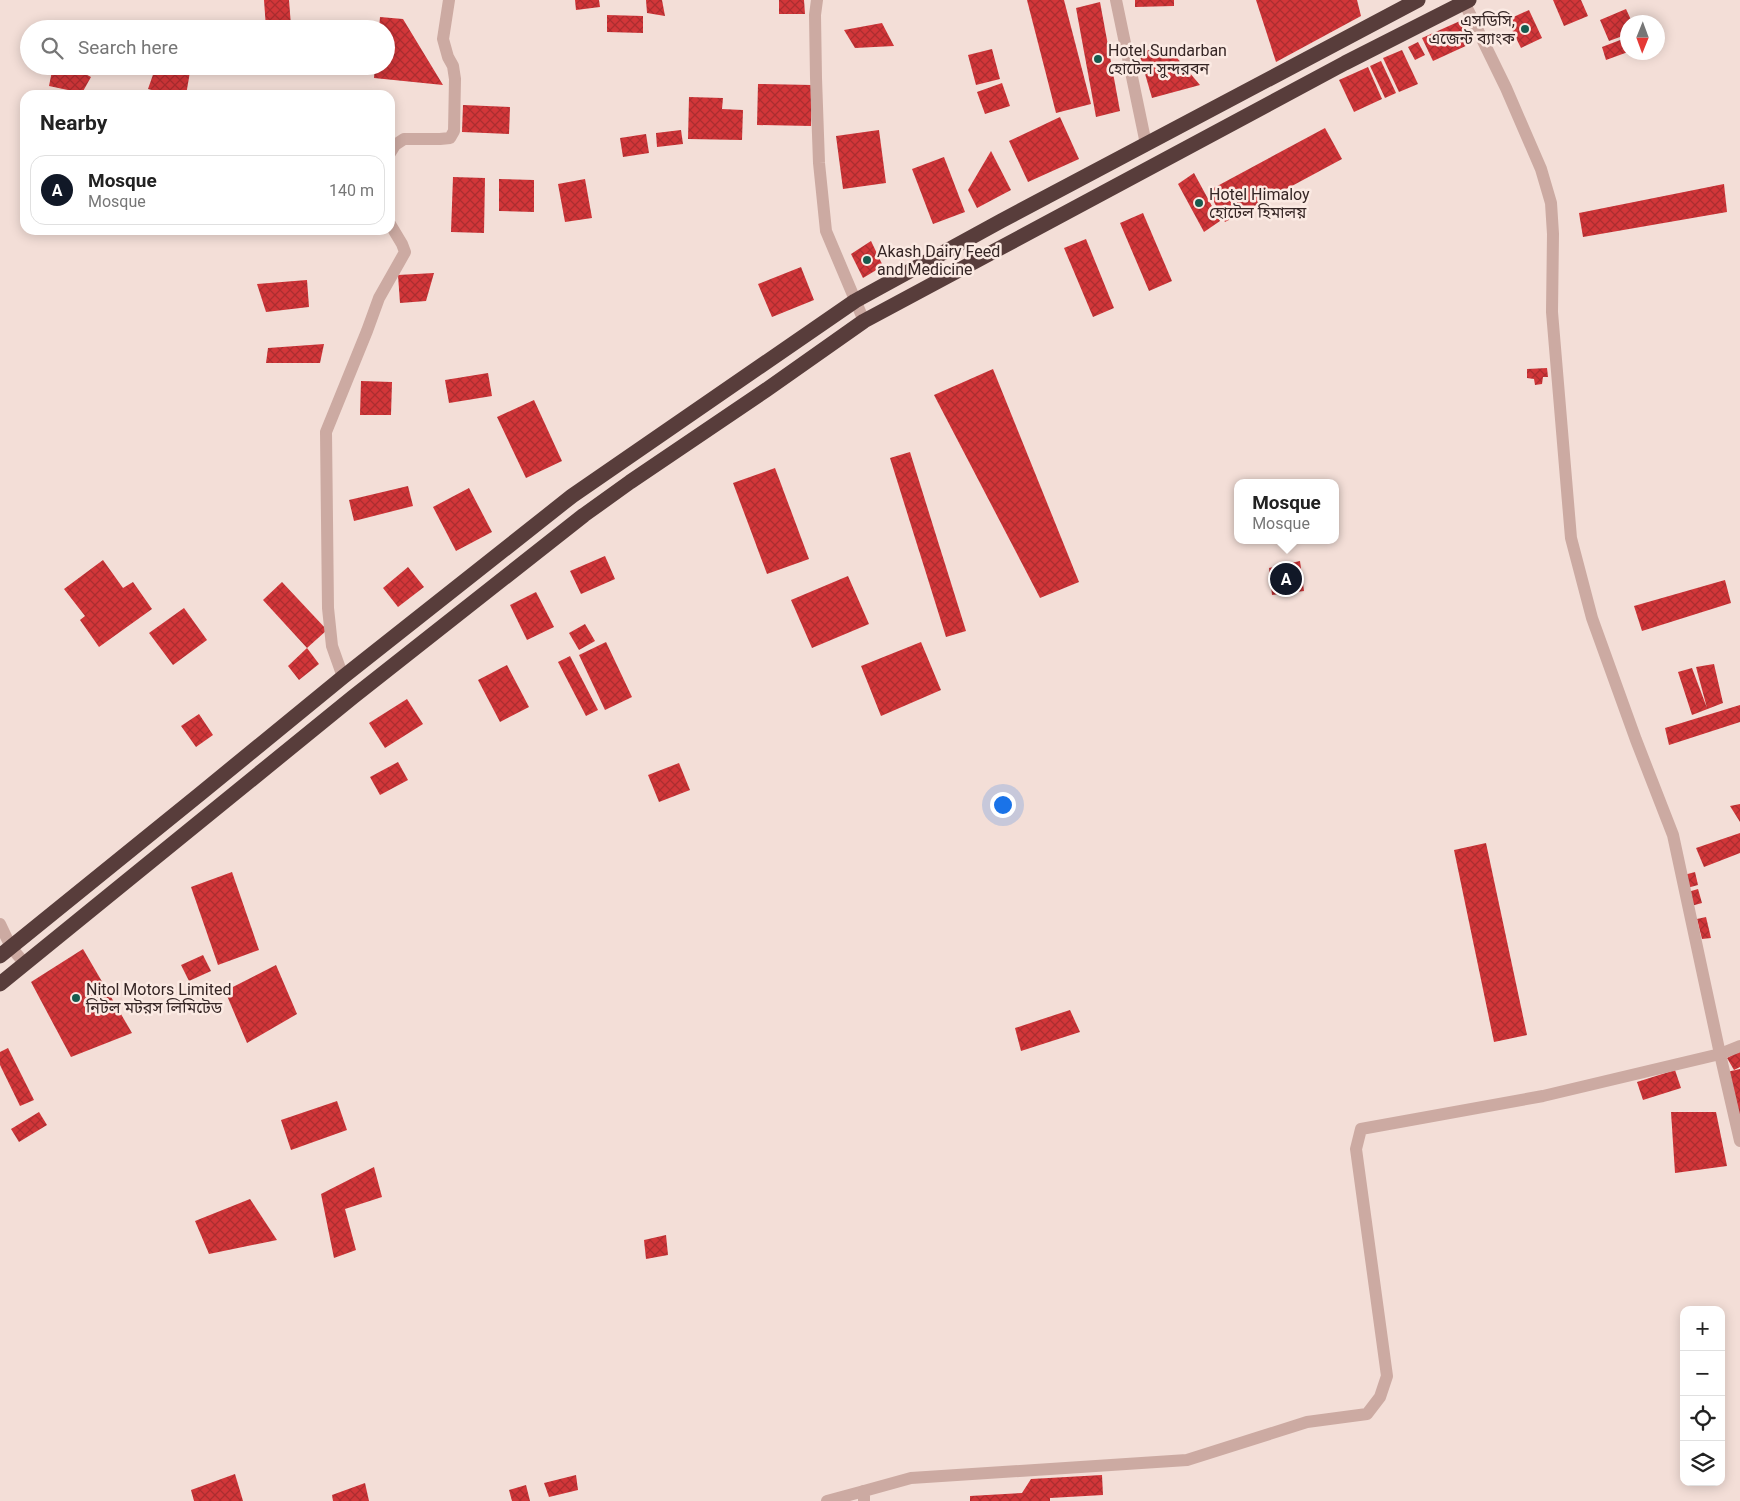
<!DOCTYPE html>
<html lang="en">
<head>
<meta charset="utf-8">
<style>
  body { margin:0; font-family:Roboto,"Noto Sans Bengali",sans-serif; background:#f6f6f6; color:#222 }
  .controls { position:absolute; right:15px; bottom:15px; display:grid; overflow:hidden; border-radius:10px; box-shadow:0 2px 12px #0003 }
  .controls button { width:45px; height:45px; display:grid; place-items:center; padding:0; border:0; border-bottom:1px solid #e0e0e0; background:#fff; color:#222; font:25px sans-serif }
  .compass { position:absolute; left:1620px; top:15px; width:45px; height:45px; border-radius:50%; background:#fff; box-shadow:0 2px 12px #0003; rotate:181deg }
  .you { position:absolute; left:1002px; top:804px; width:18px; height:18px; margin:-12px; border:4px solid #fff; border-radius:50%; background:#1a73e8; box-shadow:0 0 0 8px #1a73e833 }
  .badge { display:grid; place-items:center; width:32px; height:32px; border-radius:50%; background:#111827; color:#fff; font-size:16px; font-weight:700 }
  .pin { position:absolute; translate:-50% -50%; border:2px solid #fff; box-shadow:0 1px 5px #0006 }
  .popup { position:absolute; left:1234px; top:479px; width:105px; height:65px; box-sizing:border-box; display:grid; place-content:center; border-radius:10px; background:#fff; filter:drop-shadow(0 1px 4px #0005); font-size:16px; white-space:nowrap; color:#767676 }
  .popup b { font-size:19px; color:#222 }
  .popup::after { content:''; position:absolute; left:50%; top:100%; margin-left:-10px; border:10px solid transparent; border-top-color:#fff }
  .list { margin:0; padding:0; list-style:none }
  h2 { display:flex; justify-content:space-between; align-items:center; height:65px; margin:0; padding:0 20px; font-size:21px }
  h2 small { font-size:16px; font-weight:400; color:#767676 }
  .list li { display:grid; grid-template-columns:32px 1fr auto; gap:15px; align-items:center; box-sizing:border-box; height:70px; margin:0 10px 10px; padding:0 10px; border:1px solid #e0e0e0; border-radius:15px }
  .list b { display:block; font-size:19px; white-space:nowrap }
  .list p { margin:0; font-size:16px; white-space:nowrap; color:#767676 }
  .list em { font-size:16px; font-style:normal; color:#767676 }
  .icon { flex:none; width:28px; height:28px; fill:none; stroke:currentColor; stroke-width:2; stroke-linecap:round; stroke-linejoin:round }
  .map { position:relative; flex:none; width:1740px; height:1501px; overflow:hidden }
  .search { position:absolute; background:#fff; box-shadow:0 2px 12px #0003; left:20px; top:20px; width:375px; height:55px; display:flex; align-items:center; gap:12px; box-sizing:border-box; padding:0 18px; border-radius:28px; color:#767676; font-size:19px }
  .panel { position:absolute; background:#fff; box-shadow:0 2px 12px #0003; left:20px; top:90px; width:375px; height:145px; border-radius:15px }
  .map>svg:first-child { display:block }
</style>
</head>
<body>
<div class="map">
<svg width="1740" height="1501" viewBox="0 0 1740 1501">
  <defs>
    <pattern id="building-cross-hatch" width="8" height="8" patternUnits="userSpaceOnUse" patternTransform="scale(1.25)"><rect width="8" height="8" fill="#d23639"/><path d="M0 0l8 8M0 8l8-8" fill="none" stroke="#ab2d30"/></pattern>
  </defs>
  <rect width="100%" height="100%" fill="#f3ded7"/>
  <g fill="url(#building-cross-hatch)">
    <path d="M264 0H289L291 26 266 28Z"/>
    <path d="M575 0H599L600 7 576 10Z"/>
    <path d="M646 0H662L665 16 647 13Z"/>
    <path d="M779 0H804L805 14H779Z"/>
    <path d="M1027 0H1064L1091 104 1056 113Z"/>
    <path d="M1135 0H1174V6L1135 7Z"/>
    <path d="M1256 0H1357L1361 16 1276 62Z"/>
    <path d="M1553 0H1581L1588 16 1564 26Z"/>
    <path d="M1100 2 1120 111 1096 117 1076 8Z"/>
    <path d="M1626 9 1632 22H1628V34L1609 41 1600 20Z"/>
    <path d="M1529 10 1542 38 1521 48 1507 20Z"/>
    <path d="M607 15 643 16V33L607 32Z"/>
    <path d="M380 17 403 19 443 85 374 78 375 66H386V29H379Z"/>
    <path d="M1460 21 1470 44 1433 61 1422 38Z"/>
    <path d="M882 23 894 46 855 48 844 30Z"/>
    <path d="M1628 37V52L1606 60 1602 47Z"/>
    <path d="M1418 42 1425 55 1415 60 1408 47Z"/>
    <path d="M1166 45 1200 85 1152 98 1139 53Z"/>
    <path d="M992 49 1000 79 976 85 968 55Z"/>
    <path d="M1402 50 1418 84 1399 92 1383 58Z"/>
    <path d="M1381 61 1396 93 1385 98 1370 66Z"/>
    <path d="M53 66H81L80 71 91 77 82 93 49 86Z"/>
    <path d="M156 66H191L186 95H171L148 89Z"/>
    <path d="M1368 67 1382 99 1354 112 1339 80Z"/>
    <path d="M1002 83 1010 106 985 114 977 92Z"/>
    <path d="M758 84 812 85 811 126 757 125Z"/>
    <path d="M689 97 723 98 722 109 743 110 742 140 688 139Z"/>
    <path d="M463 105 510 107 509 134 462 132Z"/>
    <path d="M1060 117 1079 159 1028 182 1009 141Z"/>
    <path d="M1325 128 1342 159 1225 222 1208 191Z"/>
    <path d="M681 130 683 144 657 147 656 133Z"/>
    <path d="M879 130 886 183 843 189 836 136Z"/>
    <path d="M646 134 649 153 623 157 620 138Z"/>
    <path d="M991 151 1011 190 977 208 968 190Z"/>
    <path d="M944 157 965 212 933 224 912 169Z"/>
    <path d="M1194 173 1220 221 1204 232 1178 184Z"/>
    <path d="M453 177 485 178 484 233 451 232Z"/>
    <path d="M499 179 534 180V212L499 211Z"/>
    <path d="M585 179 592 218 565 222 558 184Z"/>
    <path d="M1724 184 1727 212 1583 237 1579 213Z"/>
    <path d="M1143 213 1172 281 1149 291 1120 223Z"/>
    <path d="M1086 239 1114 308 1093 317 1064 248Z"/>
    <path d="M871 241 883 266 863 278 851 254Z"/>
    <path d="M801 267 814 300 772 317 758 284Z"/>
    <path d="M434 273 426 301 400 303 398 275Z"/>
    <path d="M307 280 309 307 266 312 257 284Z"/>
    <path d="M324 344 320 363H266L268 348Z"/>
    <path d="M1547 368 1548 377H1543L1542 384 1535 385 1534 379 1527 378V369Z"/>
    <path d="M993 369 1079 582 1040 598 934 395Z"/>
    <path d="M488 373 492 396 449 403 445 380Z"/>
    <path d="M361 381 392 382 391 415H360Z"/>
    <path d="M534 400 562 461 526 478 497 417Z"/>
    <path d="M910 452 966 631 946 637 890 458Z"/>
    <path d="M775 468 809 559 767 574 733 483Z"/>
    <path d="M408 486 413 506 354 521 349 500Z"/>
    <path d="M469 488 492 532 456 551 433 507Z"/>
    <path d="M605 556 615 579 581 594 570 571Z"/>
    <path d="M103 560 123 588 133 582 152 609 99 647 80 620 85 616 64 589Z"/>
    <path d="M1300 561 1304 591 1272 595 1269 568Z"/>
    <path d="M408 567 424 587 398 607 383 588Z"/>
    <path d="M848 576 869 624 812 648 791 600Z"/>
    <path d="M1725 580 1731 603 1642 631 1634 606Z"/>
    <path d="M282 582 327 630 307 648 263 600Z"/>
    <path d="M536 592 554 627 527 640 510 605Z"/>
    <path d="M184 608 207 640 173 665 149 633Z"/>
    <path d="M585 624 595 641 579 650 569 633Z"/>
    <path d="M606 642 632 697 605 710 579 655Z"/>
    <path d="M921 642 941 690 881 716 861 666Z"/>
    <path d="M307 648 319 664 299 680 288 666Z"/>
    <path d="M570 656 598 710 586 716 558 662Z"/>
    <path d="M1714 664 1723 703 1692 715 1678 672 1692 668 1707 708 1696 667Z"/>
    <path d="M507 665 529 707 500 722 478 680Z"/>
    <path d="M407 699 423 724 385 748 369 723Z"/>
    <path d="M1740 705V722L1669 745 1665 728Z"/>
    <path d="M199 714 213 735 196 747 181 726Z"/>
    <path d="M398 762 408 780 380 795 370 777Z"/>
    <path d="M679 763 690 790 659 802 648 775Z"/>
    <path d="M1740 804V822L1730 806Z"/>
    <path d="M1740 833V853L1704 867 1696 848Z"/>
    <path d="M1486 843 1527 1035 1494 1042 1454 850Z"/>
    <path d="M232 872 259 950 218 965 191 887Z"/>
    <path d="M1695 872 1698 885 1687 888 1684 875Z"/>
    <path d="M1698 889 1702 903 1691 906 1688 892Z"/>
    <path d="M1706 917 1711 938 1702 939 1697 919Z"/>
    <path d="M83 949 132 1033 71 1057 31 982Z"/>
    <path d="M203 955 211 971 189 981 181 965Z"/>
    <path d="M276 965 297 1014 247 1043 225 991Z"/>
    <path d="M1070 1010 1080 1032 1021 1051 1015 1028Z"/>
    <path d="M8 1048 34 1100 20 1106 0 1065V1052Z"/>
    <path d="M1740 1051V1067L1734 1070 1727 1058Z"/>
    <path d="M1740 1069V1122L1727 1072Z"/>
    <path d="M1675 1070 1681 1088 1643 1100 1637 1082Z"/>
    <path d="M337 1101 347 1130 291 1150 281 1120Z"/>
    <path d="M39 1112 47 1125 19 1142 11 1129Z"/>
    <path d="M1671 1112H1716L1727 1166 1675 1173Z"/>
    <path d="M374 1167 382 1197 345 1209 356 1250 334 1258 321 1194Z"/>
    <path d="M250 1199 277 1240 209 1254 195 1221Z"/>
    <path d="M666 1235 668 1255 646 1259 644 1240Z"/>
    <path d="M235 1474 243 1501H194L191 1490Z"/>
    <path d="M576 1475 578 1490 549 1497 544 1483Z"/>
    <path d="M1102 1475 1103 1495 1050 1498V1501H970V1496L1022 1493 1031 1479Z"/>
    <path d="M365 1483 369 1501H333L332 1495Z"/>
    <path d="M526 1485 530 1501H512L509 1490Z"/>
  </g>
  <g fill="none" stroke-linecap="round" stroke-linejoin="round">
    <g stroke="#ccaaa2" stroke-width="12">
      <path d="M817 0 815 15 816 78 819 163 826 231 864 321"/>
      <path d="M1116 0 1146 144"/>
      <path d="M390 153 395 145 404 139H440L450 138 454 131 455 79 453 66 448 57 443 39 449 0"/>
      <path d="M343 677 332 646 328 608 326 432 367 331 379 298 405 252 402 244 390 224"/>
      <path d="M0 924 11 947 25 964"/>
      <path d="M1740 1046 1720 1054 1740 1141"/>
      <path d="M827 1501 864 1491"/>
      <path d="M864 1501V1491L911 1478 1187 1460 1307 1422 1367 1414 1380 1397 1387 1376 1356 1149 1361 1129 1543 1096 1720 1054 1673 835 1636 740 1592 618 1571 538 1552 312 1553 234 1551 203 1541 169 1506 88 1464 2"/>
    </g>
    <g stroke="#583d3b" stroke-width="15">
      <path d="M0 956 200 794 343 677 572 496 855 301 1001 221 1418 0"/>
      <path d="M0 984 353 697 584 515 630 482 766 390 864 321 1345 63 1469 0"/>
    </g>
  </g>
  <g fill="#175b4e" stroke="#fbeae3" stroke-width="2">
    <circle cx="1525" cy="29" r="5"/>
    <circle cx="1098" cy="59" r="5"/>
    <circle cx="1199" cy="203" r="5"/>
    <circle cx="867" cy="260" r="5"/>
    <circle cx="76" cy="998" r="5"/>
  </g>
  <g text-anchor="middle" stroke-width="5" stroke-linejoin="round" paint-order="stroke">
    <g font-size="16" fill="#362625" stroke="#fbeae3" text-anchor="start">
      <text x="1515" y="26" text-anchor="end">এসডিসি,<tspan x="1515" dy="18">এজেন্ট ব্যাংক</tspan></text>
      <text x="1108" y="56">Hotel Sundarban<tspan x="1108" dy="18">হোটেল সুন্দরবন</tspan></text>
      <text x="1209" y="200">Hotel Himaloy<tspan x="1209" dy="18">হোটেল হিমালয়</tspan></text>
      <text x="877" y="257">Akash Dairy Feed<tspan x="877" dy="18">and Medicine</tspan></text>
      <text x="86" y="995">Nitol Motors Limited<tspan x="86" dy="18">নিটল মটরস লিমিটেড</tspan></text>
    </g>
  </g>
</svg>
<div class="controls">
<button>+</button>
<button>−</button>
<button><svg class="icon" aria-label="locate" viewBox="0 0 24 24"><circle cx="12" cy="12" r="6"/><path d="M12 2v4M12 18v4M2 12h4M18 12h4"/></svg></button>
<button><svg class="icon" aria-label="layers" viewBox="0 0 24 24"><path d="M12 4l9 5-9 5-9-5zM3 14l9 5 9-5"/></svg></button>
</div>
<svg class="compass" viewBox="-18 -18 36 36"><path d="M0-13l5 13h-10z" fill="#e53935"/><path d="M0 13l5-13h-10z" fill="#767676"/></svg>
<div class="you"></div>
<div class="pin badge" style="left:1286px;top:579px">A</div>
<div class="popup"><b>Mosque</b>Mosque</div>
<div class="search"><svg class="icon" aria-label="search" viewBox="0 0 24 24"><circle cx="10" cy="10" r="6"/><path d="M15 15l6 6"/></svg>Search here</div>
<section class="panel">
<h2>Nearby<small></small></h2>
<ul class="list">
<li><span class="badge">A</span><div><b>Mosque</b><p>Mosque</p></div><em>140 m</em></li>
</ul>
</section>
</div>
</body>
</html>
